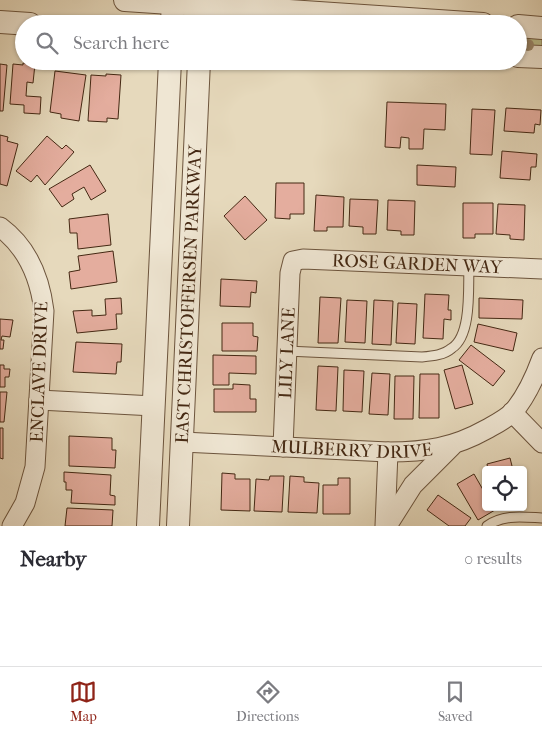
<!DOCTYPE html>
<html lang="en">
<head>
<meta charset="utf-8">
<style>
  body { margin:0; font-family:"IM FELL French Canon",serif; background:#f2f2f3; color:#2b2b33 }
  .controls { position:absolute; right:15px; bottom:15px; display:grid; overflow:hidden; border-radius:5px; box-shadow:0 1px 4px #0004 }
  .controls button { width:45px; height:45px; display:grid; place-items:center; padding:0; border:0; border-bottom:1px solid #e1e1e2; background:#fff; color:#2b2b33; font:25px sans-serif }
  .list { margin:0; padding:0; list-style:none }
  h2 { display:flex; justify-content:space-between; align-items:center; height:65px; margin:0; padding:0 20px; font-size:21px }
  h2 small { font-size:16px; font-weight:400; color:#7c7c81 }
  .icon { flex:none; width:28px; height:28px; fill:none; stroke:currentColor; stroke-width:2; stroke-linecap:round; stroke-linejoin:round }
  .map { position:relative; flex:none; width:542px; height:526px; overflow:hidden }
  .search { position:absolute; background:#fff; box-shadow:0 1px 4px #0004; left:15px; right:15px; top:15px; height:55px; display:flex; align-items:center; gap:12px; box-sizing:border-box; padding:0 18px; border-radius:28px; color:#7c7c81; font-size:19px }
  .sheet { height:140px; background:#fff }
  nav { display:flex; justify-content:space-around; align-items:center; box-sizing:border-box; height:70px; border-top:1px solid #e1e1e2; background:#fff; font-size:14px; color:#7c7c81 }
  nav a { display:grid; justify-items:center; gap:2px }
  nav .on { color:#8f2418 }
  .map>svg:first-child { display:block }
</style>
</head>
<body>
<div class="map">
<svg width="542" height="526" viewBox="0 0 542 526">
  <rect width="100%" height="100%" fill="#e6d9bc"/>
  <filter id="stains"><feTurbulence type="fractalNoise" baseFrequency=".004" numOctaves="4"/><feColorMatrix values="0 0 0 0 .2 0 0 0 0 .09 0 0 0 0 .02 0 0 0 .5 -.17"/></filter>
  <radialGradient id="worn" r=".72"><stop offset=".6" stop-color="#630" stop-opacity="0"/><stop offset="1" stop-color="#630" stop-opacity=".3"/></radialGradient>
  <path fill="#bbbe8d" stroke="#807350" d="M518 36 542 37V48L518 47Z"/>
  <g fill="#e4ad9e" stroke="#442813">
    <path d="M23 63 35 64 33 83 27 82 26 96 41 97 40 114 24 113V105L10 104 13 64 23 65Z"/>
    <path d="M0 64 7 65 3 111H0Z"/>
    <path d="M55 71 86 75 79 121 61 118V114L50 112Z"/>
    <path d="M106 74 121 75 118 119 107 118V122L88 121 91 75 106 76Z"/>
    <path d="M387 102 446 104 445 130 424 129 423 149H409V138L401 137 400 148 385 147Z"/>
    <path d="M506 108 541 110 540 125 535 124 534 133 504 131Z"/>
    <path d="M472 109 495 110 492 155 470 154Z"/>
    <path d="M0 135 8 137 7 141 18 144 7 186 0 184Z"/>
    <path d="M47 136 62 149 66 145 74 152 45 185 37 175 31 182 16 171Z"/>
    <path d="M502 151 537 154 536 167H531L530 180 500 178Z"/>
    <path d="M90 165 106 191 91 200 84 187 72 194 74 199 62 207 49 189Z"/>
    <path d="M417 165 456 167 455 187 417 185Z"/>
    <path d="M276 183H304V214H290V219L275 218Z"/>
    <path d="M316 195 344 197 343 227H327V231H314Z"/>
    <path d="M245 196 267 220 245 240 224 216Z"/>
    <path d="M350 199 378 200 376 234H363V227L349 226Z"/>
    <path d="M388 200 415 201 414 235H401V231L387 230Z"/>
    <path d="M463 203H493V234H475V238H463Z"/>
    <path d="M498 204 525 205 524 240 510 239V235L496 234Z"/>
    <path d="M108 214 111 245 78 249 77 233H70L69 219Z"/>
    <path d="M113 251 117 282 71 289 69 272 80 270 78 256Z"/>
    <path d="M221 279 257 281 256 293 251 292 250 307 220 306Z"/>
    <path d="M425 294 449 295 448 310H451V320L444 319 443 339 423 338Z"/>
    <path d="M320 297 341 298 338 343H318Z"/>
    <path d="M121 298 122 314H116L117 329 77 333 73 311 92 310V316L106 315 105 299Z"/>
    <path d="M479 298 523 300 522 319 479 318Z"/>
    <path d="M347 300 367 301 365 343 345 342Z"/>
    <path d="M374 300 393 301 391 345 372 344Z"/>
    <path d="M398 303 417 304 415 344 396 343Z"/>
    <path d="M0 319 13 320 10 337 2 336 1 340H4L3 349H0Z"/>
    <path d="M222 323H253V336L258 337 257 351H222Z"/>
    <path d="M478 324 517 333 513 351 474 342Z"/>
    <path d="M76 342 122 344 121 362H117L116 374 73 372Z"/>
    <path d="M471 345 505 371 493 386 459 360Z"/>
    <path d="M213 355 256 356V374L229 373V385H213Z"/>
    <path d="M0 365H4V369H10L9 377H5V387H0Z"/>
    <path d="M462 365 473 404 455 409 444 370Z"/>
    <path d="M318 366 338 367 336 411 316 410Z"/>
    <path d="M344 370 364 371 362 412 343 411Z"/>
    <path d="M372 373 390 374 388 415 369 414Z"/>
    <path d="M420 374H439V418H419Z"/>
    <path d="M395 376H414L413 419H394Z"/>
    <path d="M233 384 250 385V399H256V412H214V389H233Z"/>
    <path d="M0 392H7L4 422H0Z"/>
    <path d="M0 428H3V459L0 458Z"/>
    <path d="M69 436 112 438V450H116L115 468 69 466Z"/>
    <path d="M510 458 513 470H488L487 464Z"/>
    <path d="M64 472 111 475 110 495 115 496V505L71 503 72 490H66V482H64Z"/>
    <path d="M222 473 235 474V479H250V511L221 510Z"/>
    <path d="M474 474 486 495V507H493L495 510 478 520 457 484Z"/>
    <path d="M270 476H284L282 512 254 511 256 479 269 480Z"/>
    <path d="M290 476 304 477V482L319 483 317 513 288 512Z"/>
    <path d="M338 478H350V514H323V485H338Z"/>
    <path d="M438 495 471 518 465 526H449L427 510Z"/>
    <path d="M67 508 113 510 112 526H65Z"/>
  </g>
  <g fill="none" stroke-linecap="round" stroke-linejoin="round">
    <g stroke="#6c543d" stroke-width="11">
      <g id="service">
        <path d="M286 351 422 357C433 356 444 355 452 348 472 335 468 287 469 266"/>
        <path d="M487 526C503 514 523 517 542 518"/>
      </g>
    </g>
    <g stroke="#6c543d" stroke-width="21">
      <g id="minor">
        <path d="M0 227C27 247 40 278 44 311L35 467 25 503 12 526"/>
        <path d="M39 400 154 406"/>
        <path d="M512 412 542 443"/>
        <path id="s1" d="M182 442 388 452C426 452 453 448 487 429 496 424 506 419 513 412 526 397 535 377 542 358"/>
        <path id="s2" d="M283 447 290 273 293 261 303 259 542 269"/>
        <path d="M385 526 388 452"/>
        <path d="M387 526 413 485 452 446"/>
      </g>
    </g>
    <g stroke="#6c543d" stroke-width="24">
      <g id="tertiary">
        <path d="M125 0 483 24"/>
        <path d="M0 22 30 24"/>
        <path d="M172 24 173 0"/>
        <path d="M518 26 542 28"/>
        <path d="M518 56 542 57"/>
        <path d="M148 526 170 61"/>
        <path id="s3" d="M178 526 199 61"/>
      </g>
    </g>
    <use href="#service" stroke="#efe6d3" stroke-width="9"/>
    <use href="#minor" stroke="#efe6d3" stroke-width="19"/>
    <use href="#tertiary" stroke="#efe6d3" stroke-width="22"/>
  </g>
  <circle fill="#9a886c" cx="528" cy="45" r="6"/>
  <g text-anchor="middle" stroke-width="4" stroke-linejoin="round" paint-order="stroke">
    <g font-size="18" fill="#442813" stroke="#efe6d3">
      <text dy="6" stroke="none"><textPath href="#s2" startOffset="311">ROSE GARDEN WAY</textPath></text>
      <text dy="6" stroke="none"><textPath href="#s3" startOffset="232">EAST CHRISTOFFERSEN PARKWAY</textPath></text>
      <text dy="6" stroke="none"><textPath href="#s2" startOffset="94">LILY LANE</textPath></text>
      <text transform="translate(39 372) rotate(-88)" y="6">ENCLAVE DRIVE</text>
      <text dy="6" stroke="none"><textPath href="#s1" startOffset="170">MULBERRY DRIVE</textPath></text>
    </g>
  </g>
  <rect width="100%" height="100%" filter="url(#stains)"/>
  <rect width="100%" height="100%" fill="url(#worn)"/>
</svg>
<div class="controls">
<button><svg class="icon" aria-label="locate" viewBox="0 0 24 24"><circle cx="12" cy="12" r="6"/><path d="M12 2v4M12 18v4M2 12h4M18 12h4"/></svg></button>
</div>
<div class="search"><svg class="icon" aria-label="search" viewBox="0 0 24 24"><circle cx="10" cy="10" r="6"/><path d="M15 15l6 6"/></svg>Search here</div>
</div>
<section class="sheet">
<h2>Nearby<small>0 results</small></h2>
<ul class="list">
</ul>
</section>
<nav>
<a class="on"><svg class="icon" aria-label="map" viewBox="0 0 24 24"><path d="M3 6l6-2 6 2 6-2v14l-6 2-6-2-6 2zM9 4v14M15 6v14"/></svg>Map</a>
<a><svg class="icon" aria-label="directions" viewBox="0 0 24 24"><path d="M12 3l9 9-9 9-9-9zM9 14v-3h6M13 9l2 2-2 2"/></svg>Directions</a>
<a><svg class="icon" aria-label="saved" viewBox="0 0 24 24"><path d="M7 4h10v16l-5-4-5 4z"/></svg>Saved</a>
</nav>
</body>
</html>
